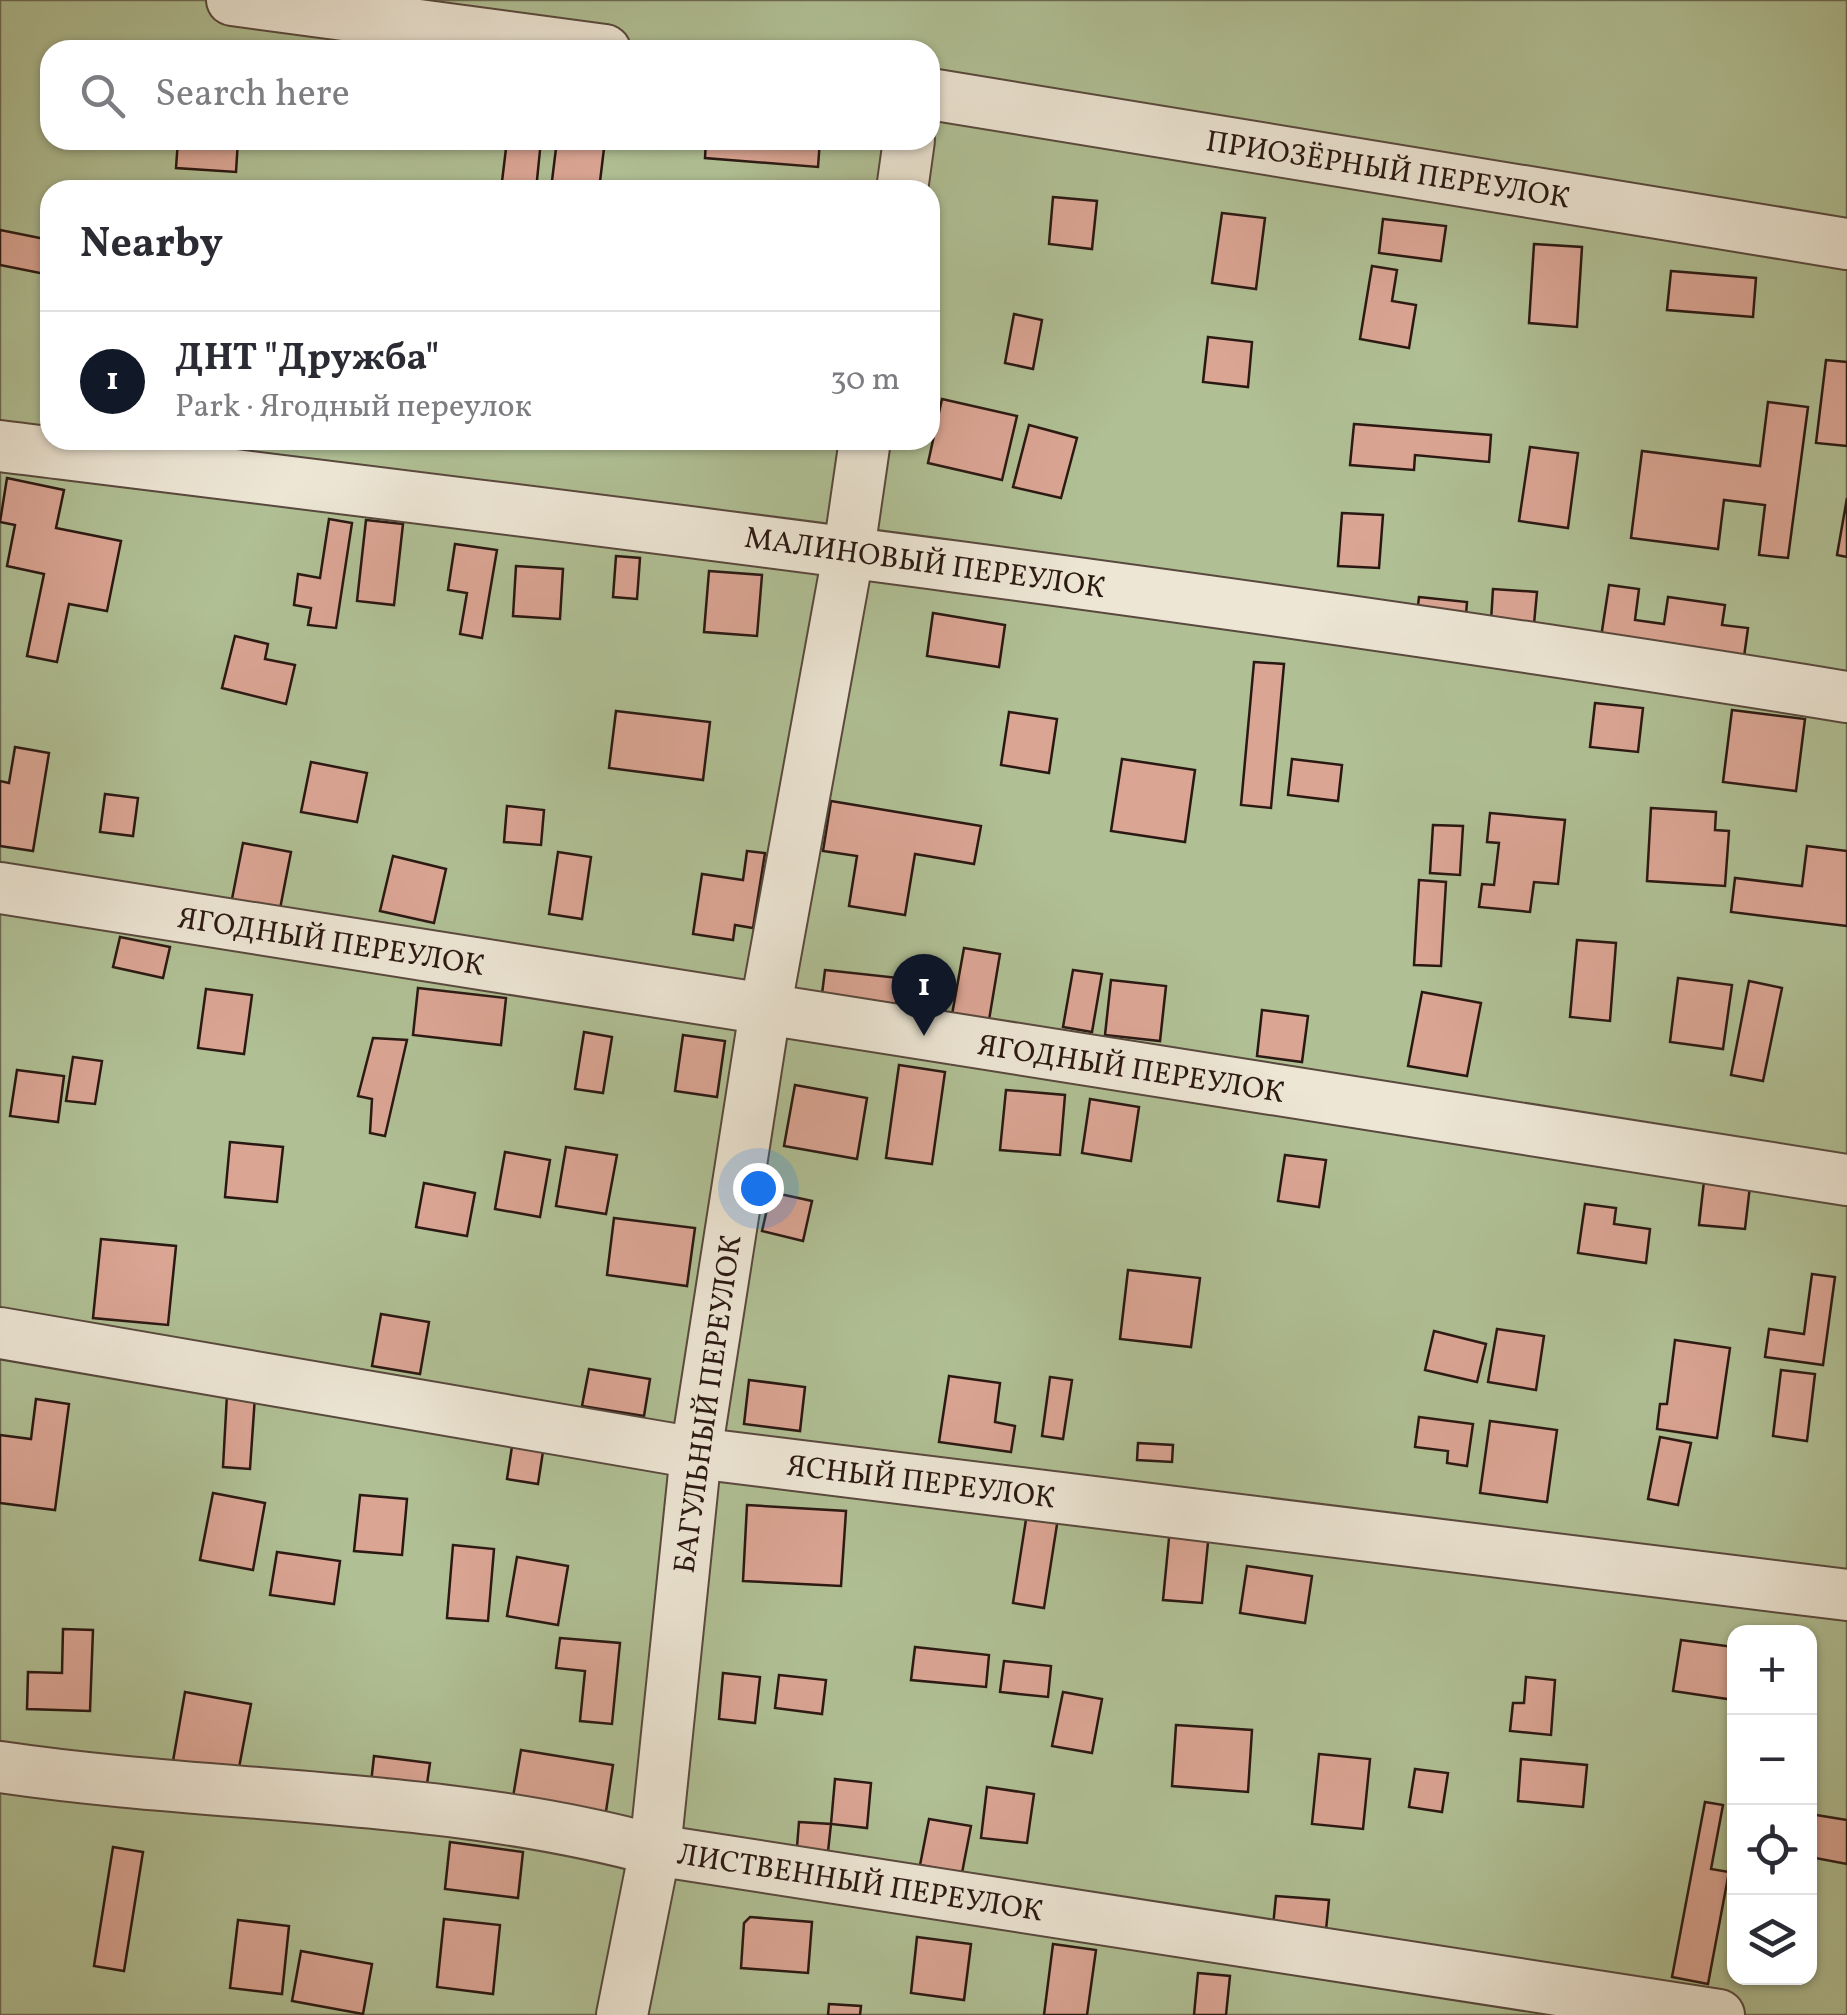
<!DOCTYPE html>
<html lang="en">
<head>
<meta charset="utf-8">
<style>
  body { margin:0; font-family:Vollkorn,serif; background:#f7f7f7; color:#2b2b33 }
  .controls { position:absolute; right:30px; bottom:30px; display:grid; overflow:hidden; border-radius:20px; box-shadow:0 2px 8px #0004 }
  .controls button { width:90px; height:90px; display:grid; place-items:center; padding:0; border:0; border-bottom:2px solid #e1e1e2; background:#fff; color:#2b2b33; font:50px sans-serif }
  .you { position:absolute; left:758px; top:1188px; width:35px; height:35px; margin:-25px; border:8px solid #fff; border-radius:50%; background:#1a73e8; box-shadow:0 0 0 15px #1a73e833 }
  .badge { display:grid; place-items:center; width:65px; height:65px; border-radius:50%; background:#111827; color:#fff; font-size:32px; font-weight:700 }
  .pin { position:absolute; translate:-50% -82px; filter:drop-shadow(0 2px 5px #0008) }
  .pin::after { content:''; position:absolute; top:52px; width:35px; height:30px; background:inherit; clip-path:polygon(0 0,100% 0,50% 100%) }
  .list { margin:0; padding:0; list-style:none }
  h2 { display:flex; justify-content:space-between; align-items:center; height:130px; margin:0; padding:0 40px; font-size:42px }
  h2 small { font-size:32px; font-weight:400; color:#7c7c81 }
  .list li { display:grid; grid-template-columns:65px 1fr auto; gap:30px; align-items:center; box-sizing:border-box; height:140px; padding:0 40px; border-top:2px solid #e1e1e2 }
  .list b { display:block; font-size:38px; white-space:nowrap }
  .list p { margin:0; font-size:32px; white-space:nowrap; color:#7c7c81 }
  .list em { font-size:32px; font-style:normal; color:#7c7c81 }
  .icon { flex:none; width:55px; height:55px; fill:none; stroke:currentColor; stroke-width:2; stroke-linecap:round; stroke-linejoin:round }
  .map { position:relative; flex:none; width:1847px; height:2015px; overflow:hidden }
  .search { position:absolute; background:#fff; box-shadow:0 2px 8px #0004; left:40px; top:40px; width:900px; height:110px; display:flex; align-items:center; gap:25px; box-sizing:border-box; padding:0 35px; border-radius:30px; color:#7c7c81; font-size:38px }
  .panel { position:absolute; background:#fff; box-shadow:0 2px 8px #0004; left:40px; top:180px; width:900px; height:270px; border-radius:30px }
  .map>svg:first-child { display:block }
</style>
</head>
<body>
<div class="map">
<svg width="1847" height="2015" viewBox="0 0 1847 2015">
  <rect width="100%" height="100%" fill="#e3d8bf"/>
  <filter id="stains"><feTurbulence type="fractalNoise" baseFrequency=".002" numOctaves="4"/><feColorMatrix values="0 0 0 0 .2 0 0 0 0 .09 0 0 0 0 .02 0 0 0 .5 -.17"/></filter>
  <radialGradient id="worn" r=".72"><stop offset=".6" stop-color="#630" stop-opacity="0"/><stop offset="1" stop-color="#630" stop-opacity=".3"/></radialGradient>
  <path fill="#b0bf94" stroke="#6d6c53" stroke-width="2.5" fill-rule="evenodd" d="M0 0H1847V2015H0ZM50 50H930V140H50ZM50 190H930V440H50ZM1734 1632H1810V1978H1734Z"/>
  <g fill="#dba594" stroke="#2a1812" stroke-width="2.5">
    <path d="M178 140H238L236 172 176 168Z"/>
    <path d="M507 140H541L536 190H501Z"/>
    <path d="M557 140H605L599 190 551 189Z"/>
    <path d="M706 140H820L818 167 705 158Z"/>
    <path d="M1053 197 1097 201 1092 249 1049 244Z"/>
    <path d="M1222 213 1265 218 1256 289 1212 283Z"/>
    <path d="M1383 219 1446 226 1441 261 1379 253Z"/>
    <path d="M0 230 50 240V275L0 265Z"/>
    <path d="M1534 244 1582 247 1577 327 1529 323Z"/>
    <path d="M1372 266 1397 270 1392 301 1416 305 1409 348 1360 339Z"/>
    <path d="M1671 271 1756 278 1753 317 1667 310Z"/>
    <path d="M1014 314 1042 320 1033 369 1005 363Z"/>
    <path d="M1208 337 1252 342 1248 387 1203 382Z"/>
    <path d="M1826 360 1847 362V446L1816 443Z"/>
    <path d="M942 399 1017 416 1002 480 928 463Z"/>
    <path d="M1768 402 1808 407 1788 558 1759 555 1765 505 1724 500 1718 549 1631 538 1642 451 1760 466Z"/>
    <path d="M1354 424 1491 435 1489 462 1415 455 1414 470 1350 465Z"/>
    <path d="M1029 425 1077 438 1061 498 1013 487Z"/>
    <path d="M1530 447 1578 453 1568 528 1519 521Z"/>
    <path d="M7 478 64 490 56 528 121 541 107 611 69 604 57 662 27 656 44 574 7 566 15 525 0 522Z"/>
    <path d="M1847 498V557L1837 555Z"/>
    <path d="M1342 513 1383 515 1379 568 1338 566Z"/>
    <path d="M329 519 352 523 336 628 308 625 311 608 294 605 298 574 320 578Z"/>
    <path d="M366 520 403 524 394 605 357 601Z"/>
    <path d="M455 544 497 550 482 638 460 634 467 593 448 590Z"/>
    <path d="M616 556 640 558 637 599 613 597Z"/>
    <path d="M516 566 563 569 560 619 513 616Z"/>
    <path d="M709 571 762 575 757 636 704 632Z"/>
    <path d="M1609 585 1639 589 1635 620 1664 624 1668 597 1725 605 1722 625 1748 628 1743 664 1600 644Z"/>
    <path d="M1493 589 1537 592 1534 624 1491 621Z"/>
    <path d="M1419 597 1467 602 1465 627 1416 622Z"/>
    <path d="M933 613 1005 625 999 667 927 656Z"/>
    <path d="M235 636 268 644 265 659 295 665 286 704 222 688Z"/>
    <path d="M1254 662 1284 664 1271 808 1241 805Z"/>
    <path d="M1595 703 1643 708 1638 752 1590 747Z"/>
    <path d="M1732 710 1805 719 1796 791 1723 782Z"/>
    <path d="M616 711 710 722 703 780 609 768Z"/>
    <path d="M1009 712 1057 719 1049 773 1001 765Z"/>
    <path d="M15 747 49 753 33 851 0 846V781L9 783Z"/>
    <path d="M1122 759 1195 770 1185 842 1111 831Z"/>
    <path d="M1292 759 1342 765 1338 801 1288 795Z"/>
    <path d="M311 762 367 773 357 822 301 812Z"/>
    <path d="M105 794 138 798 133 836 100 832Z"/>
    <path d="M831 801 981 826 974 864 915 854 905 915 849 906 857 856 823 851Z"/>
    <path d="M507 806 544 810 541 845 504 842Z"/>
    <path d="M1651 808 1716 812 1715 830 1729 831 1725 886 1647 881Z"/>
    <path d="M1490 813 1565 820 1558 884 1534 882 1530 912 1479 907 1482 884 1494 885 1499 843 1487 842Z"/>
    <path d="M1433 825 1463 826 1460 875 1430 873Z"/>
    <path d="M243 843 291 852 279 914 231 904Z"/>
    <path d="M1807 846 1847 851V926L1731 912 1735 878 1802 886Z"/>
    <path d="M747 851 765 853 753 928 735 925 733 940 693 934 702 874 743 880Z"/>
    <path d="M558 852 591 857 582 919 549 914Z"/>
    <path d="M393 856 446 869 434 923 380 911Z"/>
    <path d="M1419 880 1446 882 1441 966 1414 965Z"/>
    <path d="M120 937 170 947 163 978 113 967Z"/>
    <path d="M1577 940 1616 943 1610 1021 1570 1017Z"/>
    <path d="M964 948 1000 954 988 1026 951 1020Z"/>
    <path d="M825 970 899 978 895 1011 821 1002Z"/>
    <path d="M1073 970 1102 974 1092 1032 1063 1027Z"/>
    <path d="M1678 978 1732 985 1723 1049 1670 1042Z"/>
    <path d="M1111 980 1166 986 1160 1041 1105 1035Z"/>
    <path d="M1749 981 1782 988 1763 1081 1731 1075Z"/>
    <path d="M418 988 506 998 501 1045 413 1035Z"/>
    <path d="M206 989 252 995 244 1054 198 1048Z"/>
    <path d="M1422 992 1481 1003 1467 1076 1408 1066Z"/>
    <path d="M1262 1010 1308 1016 1302 1062 1257 1056Z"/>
    <path d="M584 1032 612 1037 603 1093 575 1089Z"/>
    <path d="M683 1035 725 1041 717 1097 675 1091Z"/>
    <path d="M373 1038 407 1040 385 1136 370 1133 372 1099 358 1096Z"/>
    <path d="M73 1057 102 1061 95 1104 66 1101Z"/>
    <path d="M899 1065 945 1072 932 1164 886 1158Z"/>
    <path d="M17 1070 64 1076 58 1122 10 1116Z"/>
    <path d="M795 1085 867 1098 857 1159 784 1146Z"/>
    <path d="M1006 1090 1065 1095 1060 1155 1000 1150Z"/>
    <path d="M1090 1099 1139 1107 1131 1161 1082 1153Z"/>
    <path d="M230 1142 283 1147 277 1202 225 1197Z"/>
    <path d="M566 1147 617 1155 606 1214 556 1206Z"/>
    <path d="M505 1152 550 1160 540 1217 495 1209Z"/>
    <path d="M1285 1155 1326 1160 1319 1207 1278 1201Z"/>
    <path d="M1704 1181 1750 1186 1745 1229 1699 1225Z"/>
    <path d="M424 1183 475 1193 467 1236 416 1227Z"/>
    <path d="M771 1192 812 1201 803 1241 762 1231Z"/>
    <path d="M1585 1204 1616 1208 1614 1224 1650 1229 1646 1263 1578 1253Z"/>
    <path d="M614 1218 695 1228 687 1286 607 1275Z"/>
    <path d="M101 1239 176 1246 168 1325 93 1318Z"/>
    <path d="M1128 1270 1200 1278 1191 1347 1120 1339Z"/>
    <path d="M1812 1274 1835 1277 1823 1365 1765 1357 1769 1329 1804 1334Z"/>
    <path d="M381 1314 429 1322 420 1374 372 1366Z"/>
    <path d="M1497 1329 1544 1336 1536 1390 1488 1382Z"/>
    <path d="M1434 1331 1486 1344 1477 1382 1425 1370Z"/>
    <path d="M1675 1340 1730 1348 1717 1438 1657 1429 1660 1404H1667Z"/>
    <path d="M589 1369 650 1379 644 1416 582 1406Z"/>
    <path d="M1781 1370 1815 1374 1807 1441 1773 1436Z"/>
    <path d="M949 1376 1000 1383 995 1422 1015 1426 1011 1452 939 1442Z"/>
    <path d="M1050 1377 1072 1380 1063 1439 1042 1436Z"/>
    <path d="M749 1380 805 1387 800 1431 744 1424Z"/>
    <path d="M227 1394 255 1396 250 1469 223 1467Z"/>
    <path d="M36 1399 69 1404 55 1510 0 1503V1435L31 1439Z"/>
    <path d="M1419 1417 1473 1424 1467 1466 1447 1463 1448 1451 1415 1447Z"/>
    <path d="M1490 1421 1557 1430 1547 1502 1480 1493Z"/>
    <path d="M1660 1437 1691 1443 1678 1505 1648 1499Z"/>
    <path d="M513 1440 544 1445 538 1484 507 1479Z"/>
    <path d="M1138 1443 1173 1445 1172 1462 1137 1460Z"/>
    <path d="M213 1493 265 1503 253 1570 200 1560Z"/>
    <path d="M360 1495 407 1499 402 1555 354 1551Z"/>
    <path d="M747 1505 846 1511 841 1586 743 1581Z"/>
    <path d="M1027 1513 1058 1518 1044 1608 1013 1603Z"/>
    <path d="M1170 1528 1209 1532 1202 1603 1163 1600Z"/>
    <path d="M453 1545 494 1549 488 1621 447 1618Z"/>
    <path d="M277 1552 340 1561 334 1604 270 1595Z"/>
    <path d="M517 1557 568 1566 558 1625 507 1616Z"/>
    <path d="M1247 1566 1312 1576 1305 1623 1240 1613Z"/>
    <path d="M63 1629 93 1630 90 1711 27 1709 28 1672 62 1673Z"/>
    <path d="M560 1638 620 1643 612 1724 580 1721 585 1671 556 1668Z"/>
    <path d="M1681 1640 1734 1647V1700L1673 1691Z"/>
    <path d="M915 1647 989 1655 986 1687 911 1680Z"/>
    <path d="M1004 1661 1051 1666 1048 1697 1000 1692Z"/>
    <path d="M723 1673 760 1677 755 1723 719 1719Z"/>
    <path d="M779 1675 826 1680 822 1714 775 1708Z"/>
    <path d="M1526 1677 1555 1680 1551 1735 1510 1731 1513 1703H1524Z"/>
    <path d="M185 1692 251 1704 238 1773 173 1761Z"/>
    <path d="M1063 1692 1102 1699 1092 1753 1052 1746Z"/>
    <path d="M1176 1725 1252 1730 1248 1792 1172 1786Z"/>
    <path d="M521 1750 613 1765 605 1818 512 1803Z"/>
    <path d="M1319 1754 1370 1759 1363 1829 1312 1824Z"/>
    <path d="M374 1756 430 1763 426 1791 371 1783Z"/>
    <path d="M1521 1759 1587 1765 1583 1807 1518 1801Z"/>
    <path d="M1415 1769 1448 1773 1442 1812 1409 1807Z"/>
    <path d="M835 1779 871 1783 867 1828 831 1824Z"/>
    <path d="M987 1787 1034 1794 1027 1843 981 1838Z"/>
    <path d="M1705 1802 1723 1805 1711 1869 1729 1872 1708 1984 1672 1977Z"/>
    <path d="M1810 1814 1847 1820V1864L1810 1857Z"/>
    <path d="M929 1819 971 1826 962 1873 920 1865Z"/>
    <path d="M799 1822 831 1824 827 1861 796 1859Z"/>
    <path d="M450 1842 523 1852 518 1898 445 1889Z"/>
    <path d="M113 1847 143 1852 124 1971 94 1966Z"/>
    <path d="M1276 1896 1329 1900 1326 1930 1273 1926Z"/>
    <path d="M750 1917 812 1922 808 1973 741 1968 744 1923Z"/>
    <path d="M444 1919 500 1925 493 1994 437 1987Z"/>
    <path d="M238 1920 289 1926 282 1994 230 1988Z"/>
    <path d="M917 1937 971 1944 964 2000 911 1993Z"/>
    <path d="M1053 1944 1096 1950 1087 2015H1044Z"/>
    <path d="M301 1951 372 1964 363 2014 292 2001Z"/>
    <path d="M1198 1973 1230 1976 1226 2015H1194Z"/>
    <path d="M829 2004 861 2006 860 2015H828Z"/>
  </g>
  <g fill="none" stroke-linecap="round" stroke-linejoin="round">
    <g stroke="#58483d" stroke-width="54">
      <g id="minor">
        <path d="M232 0 605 50"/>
        <path d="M930 94 1847 244"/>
        <path d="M902 190 909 140"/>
        <path d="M0 446C617 522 1233 597 1847 697"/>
        <path d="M0 888 1847 1180"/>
        <path d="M0 1333 696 1453 1847 1595"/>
        <path d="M0 1767C217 1799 442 1792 655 1850L1719 2015"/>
        <path d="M622 2015 655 1850 696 1453 765 1011 849 550 865 440"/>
      </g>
    </g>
    <use href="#minor" stroke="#ede6d5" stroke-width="50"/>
  </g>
  <g text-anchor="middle" stroke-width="8" stroke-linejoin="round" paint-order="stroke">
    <g font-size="30" fill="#2a1812" stroke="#ede6d5">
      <text transform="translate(1388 169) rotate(9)" y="10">ПРИОЗЁРНЫЙ ПЕРЕУЛОК</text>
      <text transform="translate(925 562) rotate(8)" y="10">МАЛИНОВЫЙ ПЕРЕУЛОК</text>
      <text transform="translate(331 941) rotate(9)" y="10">ЯГОДНЫЙ ПЕРЕУЛОК</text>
      <text transform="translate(1131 1068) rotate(9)" y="10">ЯГОДНЫЙ ПЕРЕУЛОК</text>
      <text transform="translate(707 1404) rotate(-82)" y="10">БАГУЛЬНЫЙ ПЕРЕУЛОК</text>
      <text transform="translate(921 1481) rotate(7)" y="10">ЯСНЫЙ ПЕРЕУЛОК</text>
      <text transform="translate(860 1882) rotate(9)" y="10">ЛИСТВЕННЫЙ ПЕРЕУЛОК</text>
    </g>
  </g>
  <rect width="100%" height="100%" filter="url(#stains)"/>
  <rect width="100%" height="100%" fill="url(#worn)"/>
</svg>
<div class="controls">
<button>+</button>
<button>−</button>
<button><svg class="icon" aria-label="locate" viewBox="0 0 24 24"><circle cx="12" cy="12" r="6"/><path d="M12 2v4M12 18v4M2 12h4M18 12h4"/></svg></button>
<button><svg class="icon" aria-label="layers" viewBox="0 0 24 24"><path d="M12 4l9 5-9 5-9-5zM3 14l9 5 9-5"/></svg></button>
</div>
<div class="you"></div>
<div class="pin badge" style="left:924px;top:1036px">1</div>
<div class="search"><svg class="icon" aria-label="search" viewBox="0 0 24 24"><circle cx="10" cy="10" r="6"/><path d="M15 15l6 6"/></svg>Search here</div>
<section class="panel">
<h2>Nearby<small></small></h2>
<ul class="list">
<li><span class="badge">1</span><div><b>ДНТ &quot;Дружба&quot;</b><p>Park · Ягодный переулок</p></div><em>30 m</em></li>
</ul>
</section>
</div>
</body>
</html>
